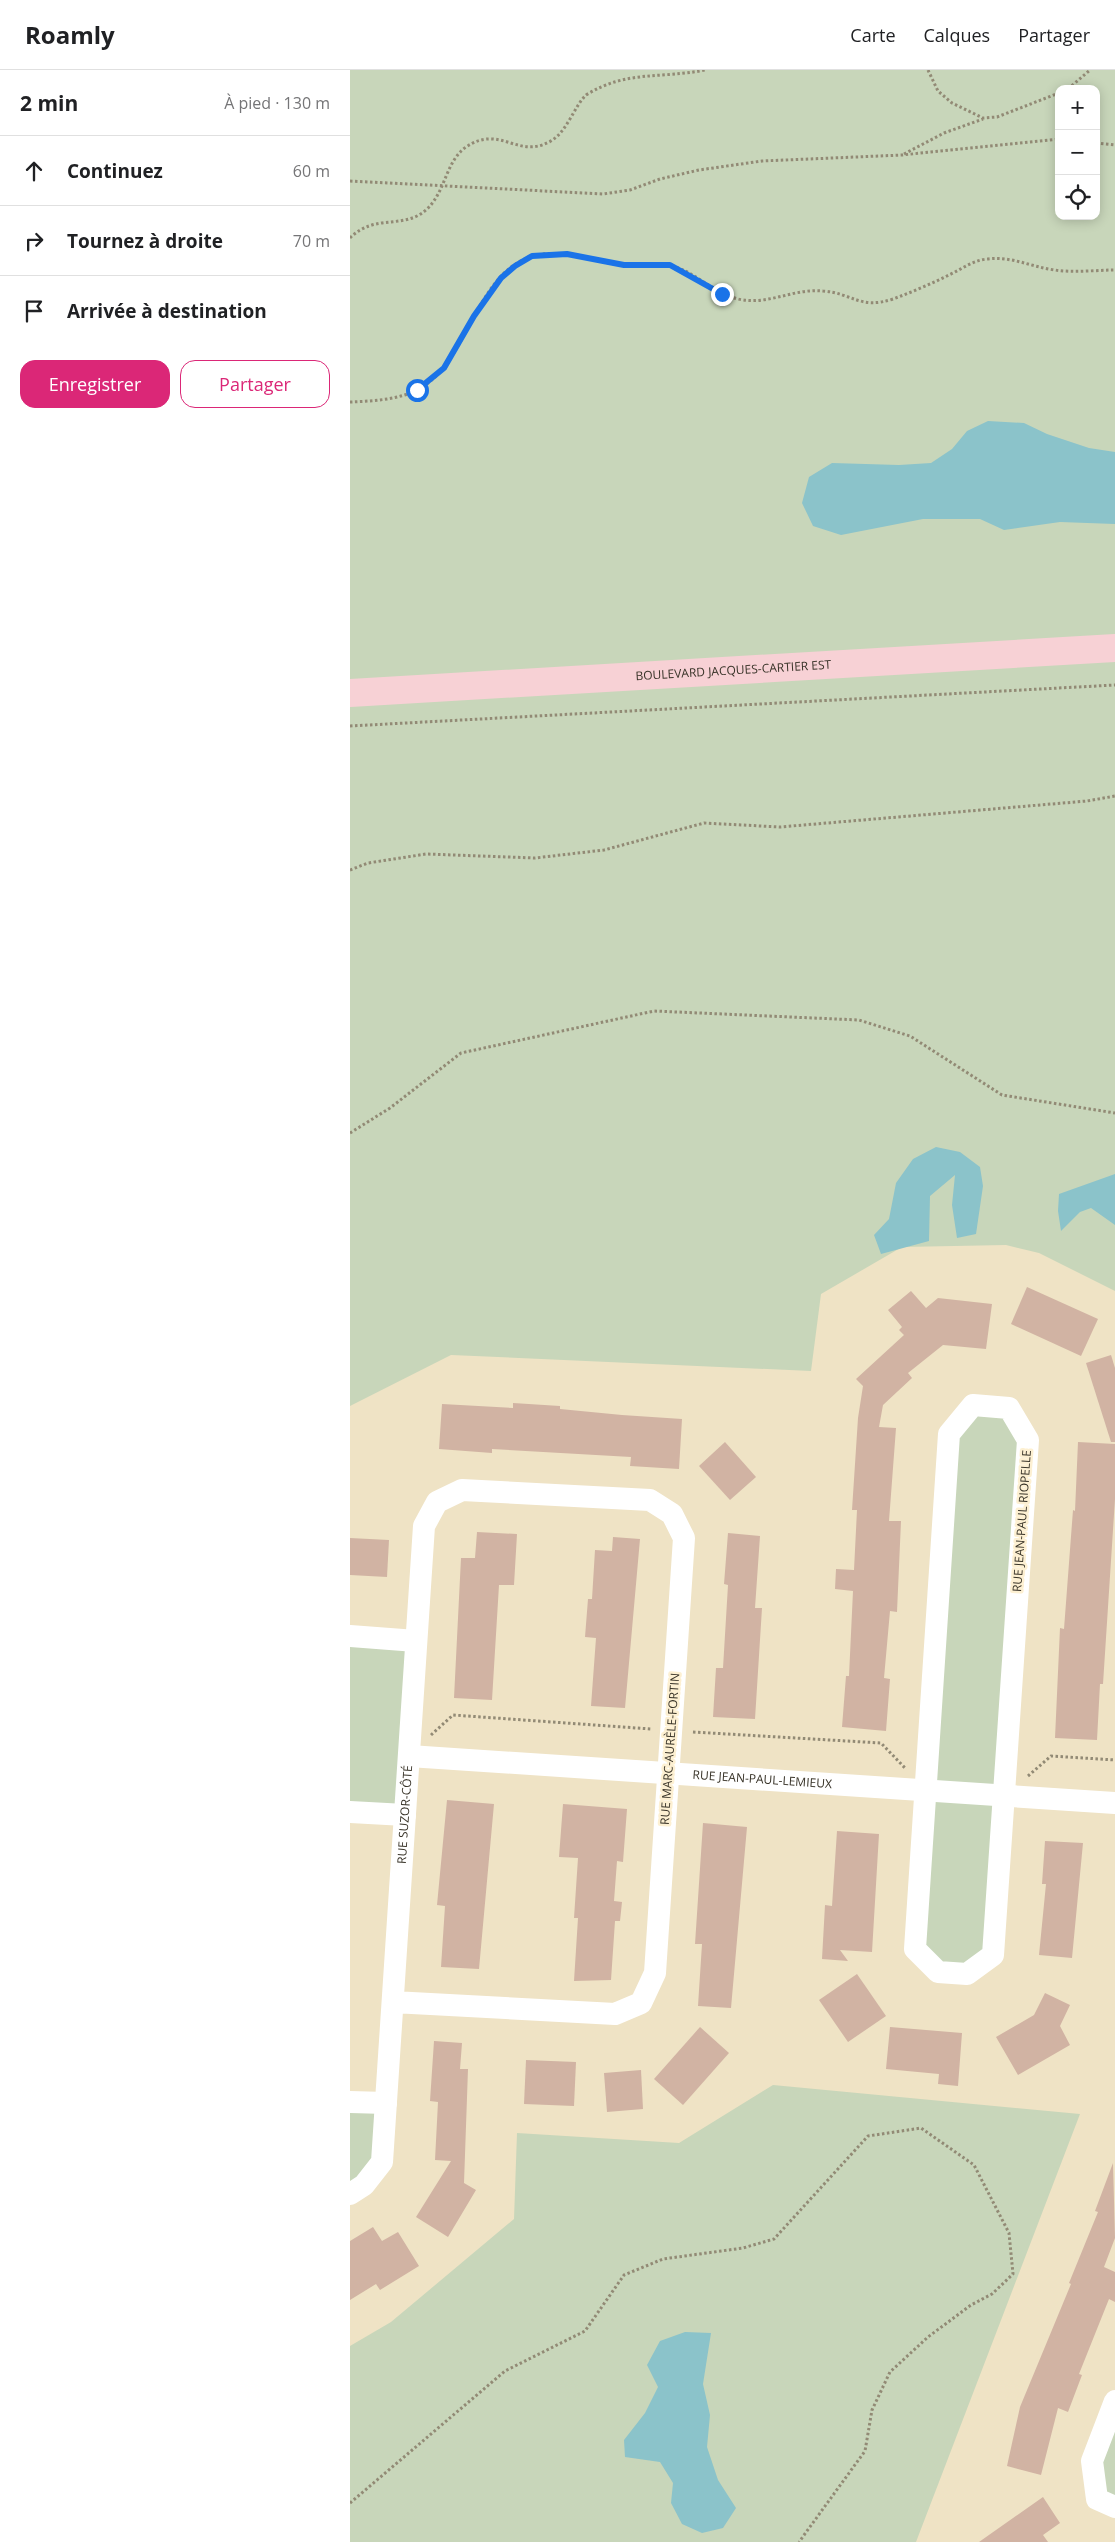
<!DOCTYPE html>
<html lang="fr">
<head>
<meta charset="utf-8">
<style>
  body { margin:0; font-family:"Open Sans",sans-serif; background:#f6f6f6; color:#202124 }
  .controls { position:absolute; right:15px; top:15px; display:grid; overflow:hidden; border-radius:10px; box-shadow:0 2px 12px #0003 }
  .controls button { width:45px; height:45px; display:grid; place-items:center; padding:0; border:0; border-bottom:1px solid #e0e0e0; background:#fff; color:#202124; font:25px sans-serif }
  .stop { position:absolute; width:15px; height:15px; margin:-11px; border:4px solid #1a73e8; border-radius:50%; background:#fff }
  .stop.end { background:#1a73e8; border-color:#fff; box-shadow:0 1px 5px #0008 }
  .list { margin:0; padding:0; list-style:none }
  h2 { display:flex; justify-content:space-between; align-items:center; height:65px; margin:0; padding:0 20px; font-size:21px }
  h2 small { font-size:16px; font-weight:400; color:#757577 }
  .list li { display:grid; grid-template-columns:32px 1fr auto; gap:15px; align-items:center; box-sizing:border-box; height:70px; padding:0 20px; border-top:1px solid #e0e0e0 }
  .list b { display:block; font-size:19px; white-space:nowrap }
  .list em { font-size:16px; font-style:normal; color:#757577 }
  .actions { display:flex; gap:10px; padding:15px 20px }
  .actions a { flex:1; padding:11px 0; border:1px solid #db2777; border-radius:15px; text-align:center; font-size:18px; color:#db2777 }
  .actions .main { background:#db2777; color:#fff }
  .icon { flex:none; width:28px; height:28px; fill:none; stroke:currentColor; stroke-width:2; stroke-linecap:round; stroke-linejoin:round }
  .map { position:relative; flex:none; width:765px; height:2472px; overflow:hidden }
  header { display:flex; align-items:center; gap:30px; box-sizing:border-box; height:70px; padding:0 25px; background:#fff; border-bottom:1px solid #e0e0e0 }
  header strong { font-size:24px }
  nav { display:flex; gap:28px; margin-inline-start:auto; font-size:18px }
  main { display:flex }
  aside { flex:1; background:#fff }
  .map>svg:first-child { display:block }
</style>
</head>
<body>
<header>
<strong>Roamly</strong>
<nav><a>Carte</a><a>Calques</a><a>Partager</a></nav>
</header>
<main>
<aside>
<h2>2 min<small>À pied · 130 m</small></h2>
<ul class="list">
<li><svg class="icon" aria-label="ahead" viewBox="0 0 24 24"><path d="M12 20V5M6 11l6-6 6 6"/></svg><div><b>Continuez</b></div><em>60 m</em></li>
<li><svg class="icon" aria-label="right" viewBox="0 0 24 24"><path d="M7 20v-9h11M14 6l5 5-5 5"/></svg><div><b>Tournez à droite</b></div><em>70 m</em></li>
<li><svg class="icon" aria-label="arrive" viewBox="0 0 24 24"><path d="M6 21V4h12l-3 4 3 4H6"/></svg><div><b>Arrivée à destination</b></div></li>
</ul>
<div class="actions"><a class="main">Enregistrer</a><a>Partager</a></div>
</aside>
<div class="map">
<svg width="765" height="2472" viewBox="0 0 765 2472">
  <rect width="100%" height="100%" fill="#efe3c5"/>
  <g fill="#c8d6ba" fill-rule="evenodd">
    <path d="M0 0H765V1221L689 1183 656 1175 552 1177 471 1224 461 1301 101 1285 0 1336ZM709 19H746V146H709Z"/>
    <path d="M623 1335 659 1338 678 1370 643 1885 617 1904 565 1879 599 1364Z"/>
    <path d="M0 1566 66 1571 55 1745 0 1742Z"/>
    <path d="M423 2015 730 2044 566 2472H0V2276L41 2252 164 2149 167 2063 329 2073Z"/>
    <path d="M0 2032 36 2033 32 2092 0 2124Z"/>
    <path d="M765 2331V2437L742 2392Z"/>
  </g>
  <g fill="#8bc3ca">
    <path d="M638 351 674 353 697 364 739 378 765 382V454L710 452 654 460 630 449H573L491 465 463 456 452 433 459 407 482 393 549 395 581 393 602 379 617 361Z"/>
    <path d="M586 1077 610 1082 630 1097 633 1116 626 1164 607 1168 602 1135 605 1105 580 1126 579 1171 531 1184 524 1165 539 1149 546 1113 563 1089Z"/>
    <path d="M765 1104V1155L741 1138 730 1142 711 1161 708 1141 709 1124Z"/>
    <path d="M335 2262 361 2263 353 2314 360 2345 357 2377 368 2410 386 2438 373 2458 352 2463 332 2454 321 2433 323 2413 310 2392 275 2387 274 2370 295 2343 308 2317 297 2295 310 2271Z"/>
  </g>
  <g fill="#d1b3a3">
    <path d="M677 1217 748 1249 731 1286 661 1254Z"/>
    <path d="M561 1221 576 1238 588 1228 642 1234 636 1279 593 1275 558 1303 562 1308 533 1335 529 1357 546 1358 539 1451H551L547 1542 540 1541 534 1608 540 1609 536 1661 492 1657 496 1606H499L503 1521 485 1519 486 1499 504 1500 507 1440H502L508 1348 513 1316 506 1309 554 1265 549 1260 552 1257 538 1240Z"/>
    <path d="M761 1285 765 1298V1372H761L736 1293Z"/>
    <path d="M163 1333 210 1336V1339L272 1345 332 1349 329 1399 280 1396 281 1387 142 1379V1383L89 1379 92 1334 163 1338Z"/>
    <path d="M375 1372 406 1407 380 1430 349 1396Z"/>
    <path d="M728 1372 765 1374V1429L753 1614H750L747 1670 705 1668 710 1558 714 1559 723 1440 725 1441Z"/>
    <path d="M127 1462 167 1464 164 1515H149L142 1630 104 1628 111 1488H125Z"/>
    <path d="M378 1463 410 1466 405 1538H412L405 1649 363 1647 366 1598H373L378 1515 374 1514Z"/>
    <path d="M263 1467 290 1469 275 1638 241 1636 246 1568 235 1567 238 1529H242L245 1480 262 1481Z"/>
    <path d="M0 1468 39 1470 37 1507 0 1505Z"/>
    <path d="M97 1730 144 1734 129 1899 91 1897 95 1836 87 1835Z"/>
    <path d="M213 1734 277 1739 273 1792 267 1791 264 1831 272 1832 270 1851H265L261 1910 224 1911 228 1848H224L228 1788 209 1787Z"/>
    <path d="M353 1753 397 1757 381 1938 348 1936 352 1874H345Z"/>
    <path d="M487 1761 529 1764 522 1882 490 1880 498 1891 472 1889 475 1835 482 1836Z"/>
    <path d="M695 1771 733 1773 722 1888 689 1885 696 1814H692Z"/>
    <path d="M507 1904 536 1946 498 1972 469 1930Z"/>
    <path d="M695 1923 720 1935 710 1956 720 1975 668 2005 646 1967 684 1945Z"/>
    <path d="M350 1957 379 1983 333 2035 304 2009Z"/>
    <path d="M540 1957 612 1963 608 2016 588 2014 589 2004 536 1999Z"/>
    <path d="M84 1971 112 1973 110 1999H118L114 2113 126 2120 98 2167 66 2147 101 2091 85 2090 88 2032 80 2031Z"/>
    <path d="M176 1990 226 1992 224 2036 174 2034Z"/>
    <path d="M291 2000 293 2039 257 2042 254 2003Z"/>
    <path d="M763 2093 765 2168 754 2197 765 2202V2232L759 2229 729 2304 732 2305 718 2342 708 2338 691 2405 657 2396 670 2337 721 2214 719 2213 748 2142 745 2141Z"/>
    <path d="M23 2157 32 2171 48 2162 69 2196 30 2220 26 2214 0 2230V2171Z"/>
    <path d="M693 2427 710 2453 693 2465 698 2472H629Z"/>
  </g>
  <g fill="none" stroke-linecap="round" stroke-linejoin="round">
    <g stroke="#928a75" stroke-width="3" stroke-dasharray="2.5 2.5" stroke-linecap="butt">
      <path d="M578 0 588 21 602 33 633 48 647 47 709 23"/>
      <path d="M718 19 740 0"/>
      <path d="M746 73 765 75"/>
      <path d="M554 84 594 63 633 49"/>
      <path d="M0 111 253 124 280 120 310 109 349 100 412 91 552 85 709 69"/>
      <path d="M0 168C25 143 53 160 76 140 96 122 95 92 116 77 150 54 167 89 199 72 217 63 223 38 236 25 276 0 310 9 355 0"/>
      <path d="M0 332C22 331 47 330 67 320 119 294 124 203 183 186 212 178 243 192 272 195 287 196 304 193 319 195 343 200 363 223 388 229 418 236 443 218 473 221 502 223 510 240 543 229 562 222 581 214 599 205 612 199 623 190 638 189 662 186 681 197 705 200 724 203 746 200 765 200"/>
      <path d="M0 656 765 615"/>
      <path d="M0 800 18 793 76 784 185 788 254 780 354 753 430 757 737 731 765 726"/>
      <path d="M0 1063 40 1038 111 983 304 941 509 950 560 966 652 1025 765 1043"/>
      <path d="M343 1662 531 1673 555 1698"/>
      <path d="M81 1665 103 1645 301 1659"/>
      <path d="M678 1706 701 1686 765 1690"/>
      <path d="M0 2433 155 2301 235 2261 274 2205 313 2189 393 2178 424 2169 518 2066 571 2058 624 2095 659 2163 663 2204 642 2224 621 2235 578 2267 540 2302 522 2340 515 2381 449 2472"/>
    </g>
    <g stroke="#fff" stroke-width="22">
      <path d="M623 1335 659 1338 678 1370 643 1885 617 1904 588 1902 565 1879 599 1364Z"/>
      <path d="M0 1566 66 1571"/>
      <path id="s1" d="M59 1686 765 1733"/>
      <path d="M0 1742 55 1745"/>
      <path d="M0 2032 36 2033"/>
      <path id="s2" d="M0 2124 14 2115 32 2092 74 1456 87 1432 112 1420 300 1430 322 1444 334 1468 305 1903 291 1933 265 1944 43 1932"/>
      <path d="M765 2331 742 2391 747 2429 765 2437"/>
    </g>
    <path stroke="#f7d1d5" stroke-width="28" id="s3" d="M0 623 765 578"/>
  </g>
  <g fill="none" stroke-linecap="round" stroke-linejoin="round">
    <path stroke="#1a73e8" stroke-width="6" d="M67 320 94 298 124 246 151 208 165 196 182 186 217 184 274 195H320L372 224"/>
  </g>
  <g text-anchor="middle" stroke-width="5" stroke-linejoin="round" paint-order="stroke">
    <g font-size="12" fill="#383328" stroke="#fdf0d2">
      <text dy="4" stroke="none"><textPath href="#s3" startOffset="384">BOULEVARD JACQUES-CARTIER EST</textPath></text>
      <text transform="translate(672 1451) rotate(-86)" y="4">RUE JEAN-PAUL RIOPELLE</text>
      <text transform="translate(320 1679) rotate(-86)" y="4">RUE MARC-AURÈLE-FORTIN</text>
      <text dy="4" stroke="none"><textPath href="#s1" startOffset="354">RUE JEAN-PAUL-LEMIEUX</textPath></text>
      <text dy="4" stroke="none"><textPath href="#s2" startOffset="394">RUE SUZOR-CÔTÉ</textPath></text>
    </g>
  </g>
</svg>
<div class="controls">
<button>+</button>
<button>−</button>
<button><svg class="icon" aria-label="locate" viewBox="0 0 24 24"><circle cx="12" cy="12" r="6"/><path d="M12 2v4M12 18v4M2 12h4M18 12h4"/></svg></button>
</div>
<div class="stop" style="left:67px;top:320px"></div>
<div class="stop end" style="left:372px;top:224px"></div>
</div>
</main>
</body>
</html>
